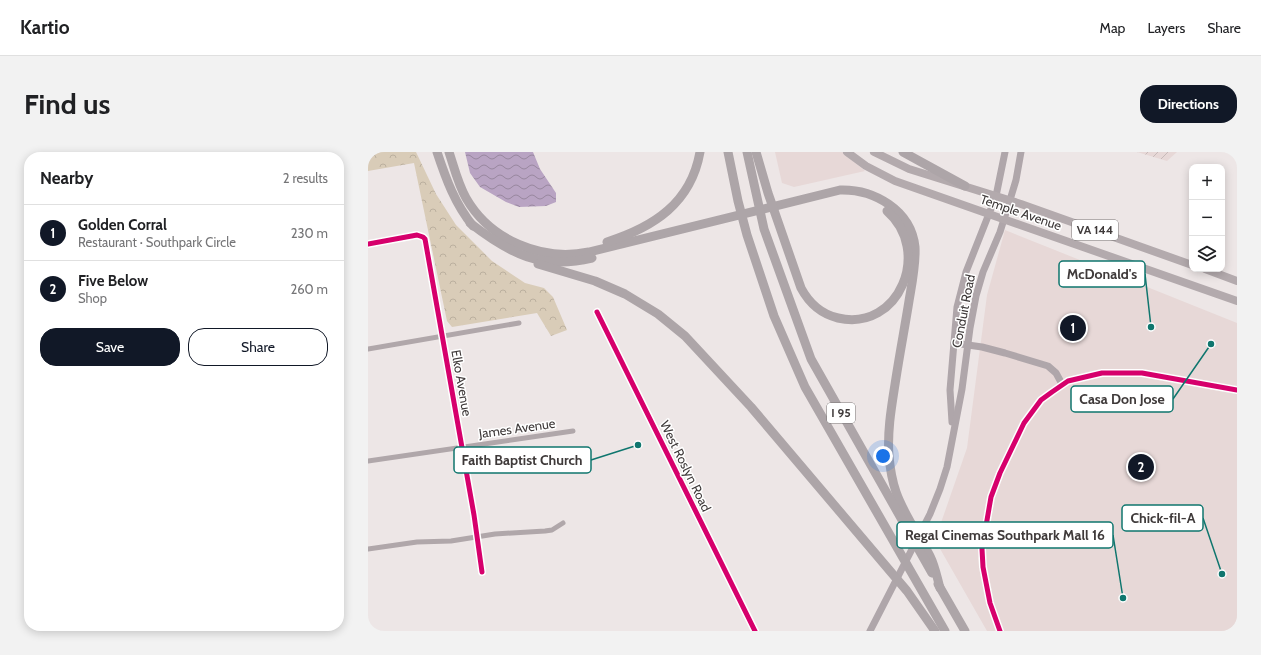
<!DOCTYPE html>
<html lang="en">
<head>
<meta charset="utf-8">
<style>
  body { margin:0; font-family:Cabin,sans-serif; background:#f2f2f2; color:#202124 }
  .controls { position:absolute; right:12px; top:12px; display:grid; overflow:hidden; border-radius:8px; box-shadow:0 2px 10px #0003 }
  .controls button { width:36px; height:36px; display:grid; place-items:center; padding:0; border:0; border-bottom:1px solid #e0e0e0; background:#fff; color:#202124; font:20px sans-serif }
  .you { position:absolute; left:515px; top:304px; width:14px; height:14px; margin:-10px; border:3px solid #fff; border-radius:50%; background:#1a73e8; box-shadow:0 0 0 6px #1a73e833 }
  .badge { display:grid; place-items:center; width:26px; height:26px; border-radius:50%; background:#111827; color:#fff; font-size:13px; font-weight:700 }
  .pin { position:absolute; translate:-50% -50%; border:2px solid #fff; box-shadow:0 1px 4px #0006 }
  .list { margin:0; padding:0; list-style:none }
  h2 { display:flex; justify-content:space-between; align-items:center; height:52px; margin:0; padding:0 16px; font-size:17px }
  h2 small { font-size:13px; font-weight:400; color:#757577 }
  .list li { display:grid; grid-template-columns:26px 1fr auto; gap:12px; align-items:center; box-sizing:border-box; height:56px; padding:0 16px; border-top:1px solid #e0e0e0 }
  .list b { display:block; font-size:15px; white-space:nowrap }
  .list p { margin:0; font-size:13px; white-space:nowrap; color:#757577 }
  .list em { font-size:13px; font-style:normal; color:#757577 }
  .actions { display:flex; gap:8px; padding:12px 16px }
  .actions a { flex:1; padding:9px 0; border:1px solid #111827; border-radius:16px; text-align:center; font-size:14px; color:#111827 }
  .actions .main { background:#111827; color:#fff }
  .icon { flex:none; width:22px; height:22px; fill:none; stroke:currentColor; stroke-width:2; stroke-linecap:round; stroke-linejoin:round }
  .map { position:relative; flex:none; width:869px; height:479px; overflow:hidden; border-radius:16px }
  header { display:flex; align-items:center; gap:24px; box-sizing:border-box; height:56px; padding:0 20px; background:#fff; border-bottom:1px solid #e0e0e0 }
  header strong { font-size:19px }
  nav { display:flex; gap:22px; margin-inline-start:auto; font-size:14px }
  .intro { display:flex; align-items:center; justify-content:space-between; box-sizing:border-box; height:96px; padding:0 24px }
  h1 { margin:0; font-size:28px }
  .button { padding:10px 18px; border-radius:16px; background:#111827; color:#fff; font-size:14px; font-weight:700 }
  main { display:flex; gap:24px; padding:0 24px }
  aside { flex:1; background:#fff; border-radius:16px; box-shadow:0 2px 10px #0003 }
  .map>svg:first-child { display:block }
</style>
</head>
<body>
<header>
<strong>Kartio</strong>
<nav><a>Map</a><a>Layers</a><a>Share</a></nav>
</header>
<div class="intro"><h1>Find us</h1><a class="button">Directions</a></div>
<main>
<aside>
<h2>Nearby<small>2 results</small></h2>
<ul class="list">
<li><span class="badge">1</span><div><b>Golden Corral</b><p>Restaurant · Southpark Circle</p></div><em>230 m</em></li>
<li><span class="badge">2</span><div><b>Five Below</b><p>Shop</p></div><em>260 m</em></li>
</ul>
<div class="actions"><a class="main">Save</a><a>Share</a></div>
</aside>
<div class="map">
<svg width="869" height="479" viewBox="0 0 869 479">
  <defs>
    <pattern id="industrial-furrows" width="10" height="10" patternUnits="userSpaceOnUse"><rect width="10" height="10" fill="#e7d8d7"/><path d="M-1 1l2-2M0 10L10 0M9 11l2-2" fill="none" stroke="#c7bab9"/></pattern>
    <pattern id="forest-crowns" width="20" height="18" patternUnits="userSpaceOnUse"><rect width="20" height="18" fill="#d9ccb8"/><path d="M2 6a3 3 0 1 1 6 0M12 15a3 3 0 1 1 6 0" fill="none" stroke="#bbb09f"/></pattern>
    <pattern id="water-waves" width="16" height="10" patternUnits="userSpaceOnUse"><rect width="16" height="10" fill="#b9a4c3"/><path d="M0 5q4-4 8 0t8 0" fill="none" stroke="#98879f"/></pattern>
  </defs>
  <rect width="100%" height="100%" fill="#ede6e6"/>
  <g fill="#e7d8d7">
    <path d="M407 0H474L497 19 426 35 414 31Z"/>
    <path d="M637 78 869 171V479H619L567 388 599 296 619 143Z"/>
  </g>
  <path fill="url(#industrial-furrows)" d="M769 0H809L799 9Z"/>
  <path fill="url(#forest-crowns)" d="M0 0H48L68 42 88 73 124 109 157 131 176 136 185 145 199 178 183 184 169 161 84 175 79 169 46 11 0 19Z"/>
  <path fill="url(#water-waves)" d="M97 0H165L172 17 188 41V50L178 54 151 55 138 50 112 35 102 21Z"/>
  <g fill="none" stroke-linecap="round" stroke-linejoin="round">
    <g stroke="#b0a7aa" stroke-width="5">
      <path d="M0 92 49 83 55 85 57 87 106 363 114 420"/>
      <path d="M229 160 387 479"/>
      <path d="M0 197 151 171"/>
      <path d="M0 309 205 279"/>
      <path d="M0 397 49 390 83 389 127 382 177 379 184 378 195 371"/>
    </g>
    <g stroke="#afa6aa" stroke-width="7">
      <path d="M586 191 614 195 637 201 680 214 688 221 694 232"/>
      <path d="M584 270 582 238 589 155 598 120 628 44 637 0"/>
      <path d="M502 479 562 362 572 337 579 315 594 237 602 176 608 144 615 120 632 80 642 48 648 28 653 0"/>
      <path d="M632 479 622 451 615 415 614 397 623 345 632 321 656 271 673 248 684 240 700 229 734 221H774L869 238"/>
    </g>
    <g stroke="#b3aaad" stroke-width="8">
      <path d="M479 0 498 14 527 29 869 149"/>
      <path d="M506 0 541 17 653 52 824 113"/>
      <path d="M837 117 869 129"/>
    </g>
    <g stroke="#ada5a8" stroke-width="9">
      <path d="M69 0C78 27 87 52 105 74"/>
      <path d="M81 0C86 15 90 32 98 46 122 88 174 110 221 100L472 38C506 37 543 58 547 95 548 112 544 131 541 149 537 174 532 200 528 226 524 252 519 278 521 304 522 316 524 328 528 340 536 363 551 383 562 404 567 414 569 425 572 436"/>
      <path d="M360 0 370 49 379 83 406 164 437 235 577 479"/>
      <path d="M379 0 396 77 443 207 564 421"/>
      <path d="M388 0 400 41 433 136C441 151 453 162 470 166 532 180 564 98 519 59"/>
      <path d="M535 0 597 34"/>
      <path d="M102 71C142 102 173 118 224 106"/>
      <path d="M239 90C286 75 323 51 332 0"/>
      <path d="M170 112 227 129 257 142 290 162 317 184 383 255 539 439 567 479"/>
      <path d="M570 432 597 479"/>
    </g>
    <g stroke="#fff" stroke-width="8">
      <g id="cycleway">
        <path d="M0 92 49 83 55 85 57 87 106 363 114 420"/>
        <path d="M229 160 387 479"/>
        <path d="M632 479 622 451 615 415 614 397 623 345 632 321 656 271 673 248 684 240 700 229 734 221H774L869 238"/>
      </g>
    </g>
    <use href="#cycleway" stroke="#d6006c" stroke-width="5"/>
  </g>
  <g text-anchor="middle" stroke-width="3" stroke-linejoin="round" paint-order="stroke">
    <g fill="#fff" stroke="#797575" stroke-width="1">
      <rect x="704" y="68" width="46" height="20" rx="3"/>
      <rect x="459" y="251" width="28" height="20" rx="3"/>
    </g>
    <g font-size="12" font-weight="bold" fill="#3f3a3a">
      <text x="727" y="82">VA 144</text>
      <text x="473" y="265">I 95</text>
    </g>
    <g font-size="13" fill="#3f3a3a" stroke="#fff">
      <text transform="translate(653 60) rotate(19)" y="5">Temple Avenue</text>
      <text transform="translate(595 159) rotate(-79)" y="5">Conduit Road</text>
      <text transform="translate(94 231) rotate(80)" y="5">Elko Avenue</text>
      <text transform="translate(149 276) rotate(-8)" y="5">James Avenue</text>
      <text transform="translate(318 314) rotate(64)" y="5">West Roslyn Road</text>
    </g>
  </g>
  <path fill="none" stroke="#0f766e" stroke-width="1.5" d="M783 175L777 122M843 192L805 247M270 293L223 308M854 422L835 366M755 446L745 383"/>
  <g fill="#0f766e" stroke="#fff" stroke-width="1.5">
    <circle cx="783" cy="175" r="4"/>
    <circle cx="843" cy="192" r="4"/>
    <circle cx="270" cy="293" r="4"/>
    <circle cx="854" cy="422" r="4"/>
    <circle cx="755" cy="446" r="4"/>
  </g>
  <g fill="#fff" stroke="#0f766e" stroke-width="1.5">
    <rect x="691" y="109" width="86" height="26" rx="4"/>
    <rect x="703" y="234" width="102" height="26" rx="4"/>
    <rect x="86" y="295" width="137" height="26" rx="4"/>
    <rect x="754" y="353" width="81" height="26" rx="4"/>
    <rect x="529" y="370" width="216" height="26" rx="4"/>
  </g>
  <g font-size="14" text-anchor="middle" font-weight="bold" fill="#3f3a3a">
    <text x="734" y="127">McDonald's</text>
    <text x="754" y="252">Casa Don Jose</text>
    <text x="154" y="313">Faith Baptist Church</text>
    <text x="795" y="371">Chick-fil-A</text>
    <text x="637" y="388">Regal Cinemas Southpark Mall 16</text>
  </g>
</svg>
<div class="controls">
<button>+</button>
<button>−</button>
<button><svg class="icon" aria-label="layers" viewBox="0 0 24 24"><path d="M12 4l9 5-9 5-9-5zM3 14l9 5 9-5"/></svg></button>
</div>
<div class="you"></div>
<div class="pin badge" style="left:705px;top:176px">1</div>
<div class="pin badge" style="left:773px;top:315px">2</div>
</div>
</main>
</body>
</html>
